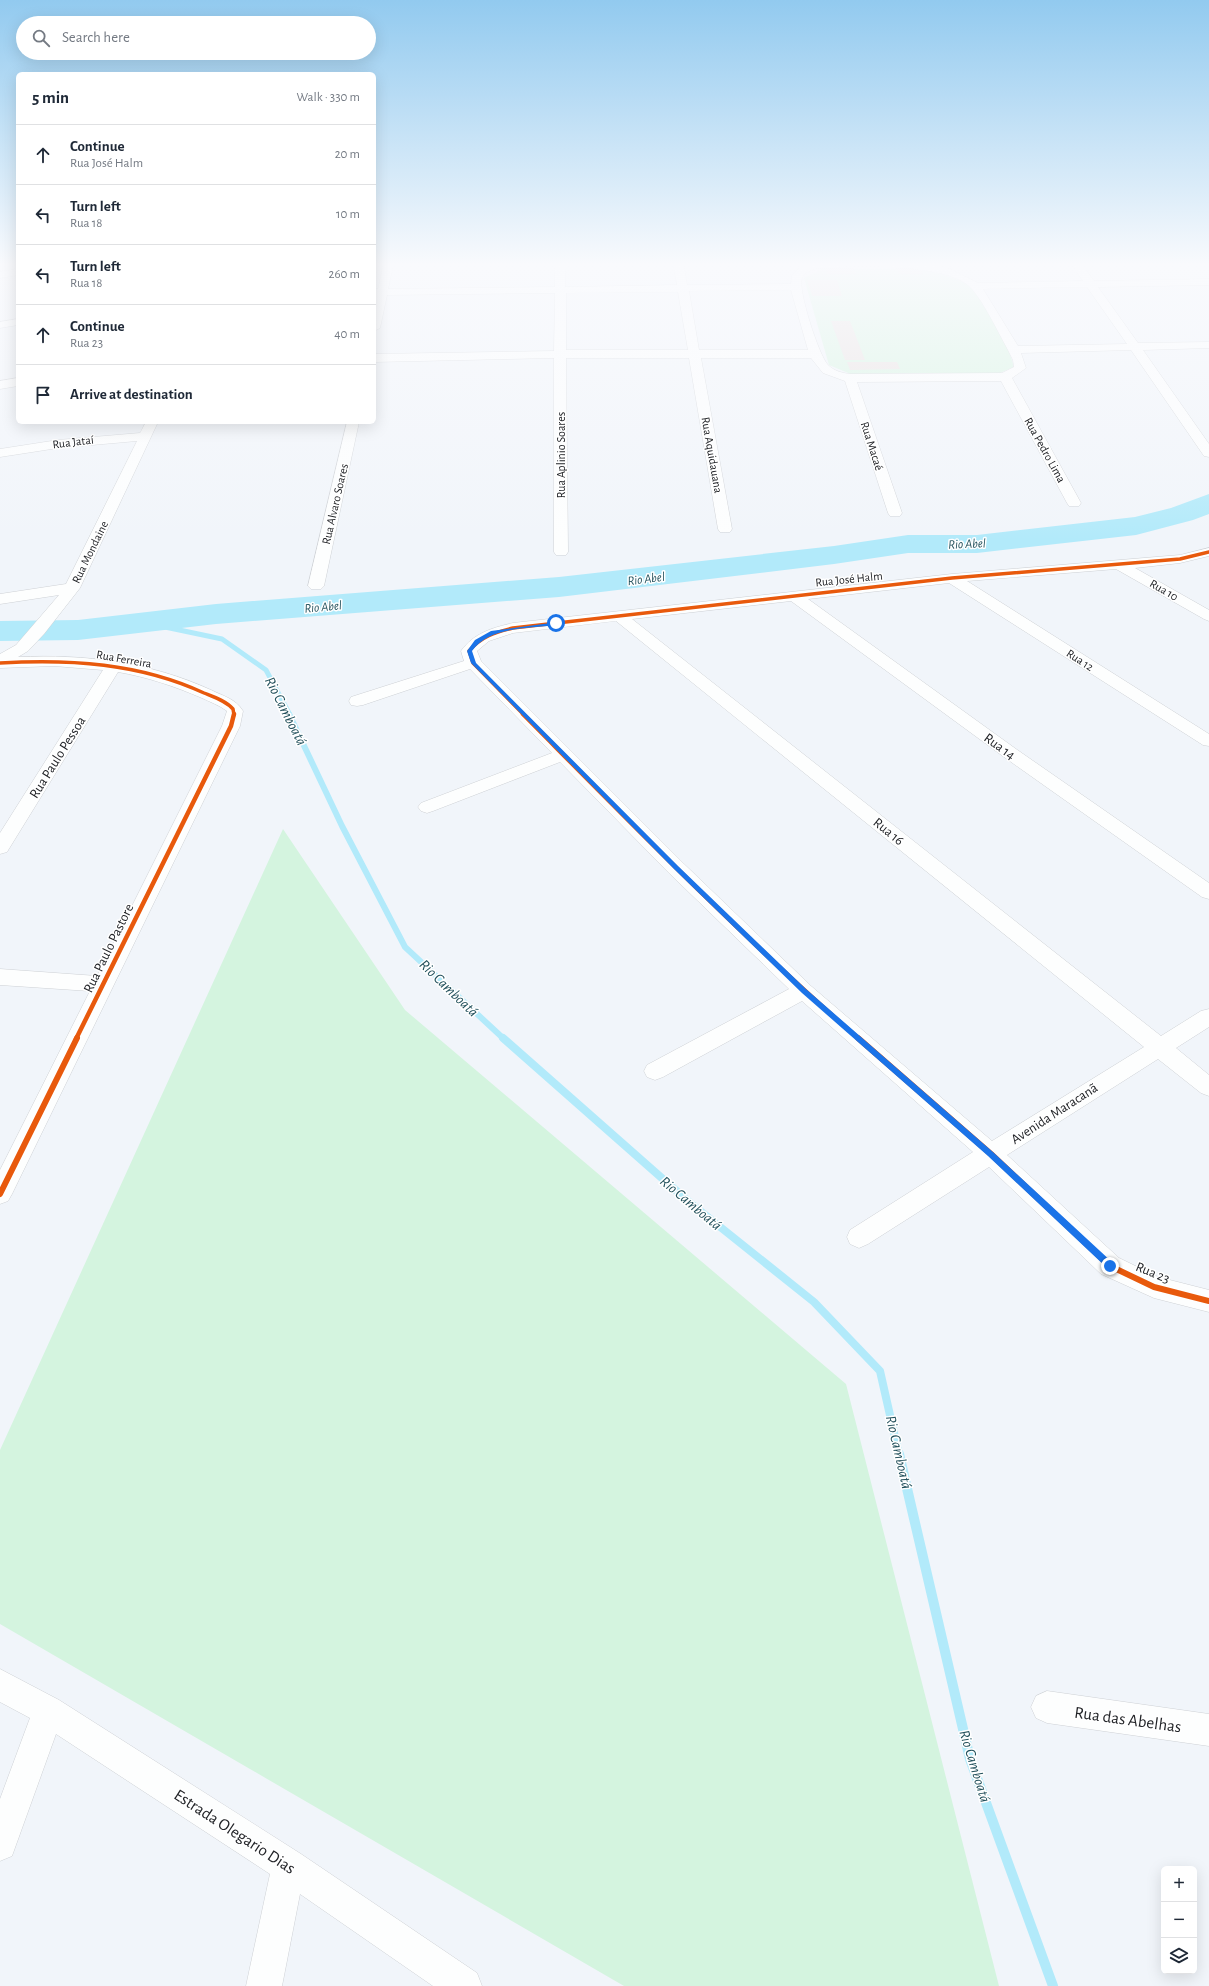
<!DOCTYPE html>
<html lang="en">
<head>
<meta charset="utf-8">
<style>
  body { margin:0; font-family:"Alegreya Sans",sans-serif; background:#f6f6f7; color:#1f2937 }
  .controls { position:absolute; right:12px; bottom:12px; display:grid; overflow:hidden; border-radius:6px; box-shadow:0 4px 16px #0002 }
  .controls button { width:36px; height:36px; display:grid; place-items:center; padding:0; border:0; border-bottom:1px solid #e0e1e3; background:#fff; color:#1f2937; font:20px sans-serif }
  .stop { position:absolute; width:12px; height:12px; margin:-9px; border:3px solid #1a73e8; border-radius:50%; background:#fff }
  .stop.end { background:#1a73e8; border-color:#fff; box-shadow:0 1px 4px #0008 }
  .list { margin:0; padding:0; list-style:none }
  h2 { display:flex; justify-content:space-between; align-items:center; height:52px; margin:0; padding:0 16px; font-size:17px }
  h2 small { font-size:13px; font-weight:400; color:#747a83 }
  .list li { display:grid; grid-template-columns:26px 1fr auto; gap:12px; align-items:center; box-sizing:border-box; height:60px; padding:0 16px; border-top:1px solid #e0e1e3 }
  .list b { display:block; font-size:15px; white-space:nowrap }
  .list p { margin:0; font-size:13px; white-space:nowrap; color:#747a83 }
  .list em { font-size:13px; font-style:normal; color:#747a83 }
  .icon { flex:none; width:22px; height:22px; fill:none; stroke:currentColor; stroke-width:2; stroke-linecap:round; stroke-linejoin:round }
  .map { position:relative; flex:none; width:1209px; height:1986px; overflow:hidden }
  .search { position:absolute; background:#fff; box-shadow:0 4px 16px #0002; left:16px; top:16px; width:360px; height:44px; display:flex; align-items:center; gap:10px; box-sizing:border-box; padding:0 14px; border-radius:22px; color:#747a83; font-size:15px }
  .panel { position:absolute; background:#fff; box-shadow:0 4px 16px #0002; left:16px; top:72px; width:360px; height:352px; border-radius:6px }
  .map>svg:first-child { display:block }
</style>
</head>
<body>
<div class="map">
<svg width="1209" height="1986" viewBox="0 0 1209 1986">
  <rect width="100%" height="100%" fill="#f1f5fa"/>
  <g fill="#d4f4df">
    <path d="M822 269H928L972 285 986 306 1009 351 1014 367 995 375H853L829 365 804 278Z"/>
    <path d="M283 829 405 1010 846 1384 999 1986H624L0 1624V1450Z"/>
  </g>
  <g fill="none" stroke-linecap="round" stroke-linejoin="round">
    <path stroke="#b2eafa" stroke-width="5" d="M78 630 165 627 222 639 266 670 290 715"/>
    <path stroke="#b2eafa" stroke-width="6" d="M289 714 342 826 405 947 504 1039"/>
    <path stroke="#b2eafa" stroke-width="8" d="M503 1038 689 1202 814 1302 880 1371 899 1455"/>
    <path stroke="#b2eafa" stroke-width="10" d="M899 1454 970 1759 1053 1986"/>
    <path fill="#b2eafa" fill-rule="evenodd" d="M1209 494V514L1193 520 1136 535 977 553H908L834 564 559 597 216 624 78 640 0 641V621L78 620 216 604 559 577 834 546 908 535H977L1135 517 1171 508Z"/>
  </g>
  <g fill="#e8e0de">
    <path d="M825 268H853L856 274H828Z"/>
    <path d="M896 268H920L923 274H899Z"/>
    <path d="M807 280H837L842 296H812Z"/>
    <path d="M831 321H850L865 360H845Z"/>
    <path d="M847 362H897L900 369 850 370Z"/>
  </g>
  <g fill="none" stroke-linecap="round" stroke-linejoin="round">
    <g stroke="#ced1d5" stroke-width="1">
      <g id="minor">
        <path d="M384 262H394L388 289 555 287V262H565V287L677 285 673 262H683L687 285 791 284 792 276 798 269 819 262H911L930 264 950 269 978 283 1083 281 1070 262H1080L1094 281 1209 279V285L1098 287 1138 343 1209 342V348L1143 350 1209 444V457L1204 456 1131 350 1021 353 1026 368 1012 378 1081 503 1079 506H1069L1067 503 1001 381 857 382 902 513 900 516H890L888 513 845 381 823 373 811 358H701L732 529 730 532H720L718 529 689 358H566L568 552 566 555H556L554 552V358L374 362V354L554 351 555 293 387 295 380 328 374 331V304L376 295H374V289H378ZM820 268C854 266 950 262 972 289 985 304 998 332 1008 350L1013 360 1014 367 1002 373 850 374C842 373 834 371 828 365 819 356 797 288 802 278 805 271 814 269 820 268ZM1087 287 1127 344 1018 346 983 289ZM791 290 808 350H699L689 291ZM678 292 688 350H566V293Z"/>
        <path d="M18 269V275L0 278V272Z"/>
        <path d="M18 319V325L0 328V322Z"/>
        <path d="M18 378V386L0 389V381Z"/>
        <path d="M146 422H158L80 588 44 634 28 651 18 657C85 654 150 662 211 690 223 696 236 699 243 711L240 726 12 1194 8 1201 0 1204V1170L90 991 0 985V969L97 976 222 726 227 711C219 705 210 702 202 698 174 686 147 677 118 672L7 852 0 854V833L103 670 54 666 0 668V654L16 645 59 595 0 604V594L66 584 137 441 58 448 0 457V449L58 440 140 433Z"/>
        <path d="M347 422H359L324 586 321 589H311L308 586Z"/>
        <path d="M1209 548V556L1180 563 1135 568 1209 610V621L1204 619 1116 569 967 581 1209 734V746L1203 745 949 583 808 599 1016 749 1209 883V899L1202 897 1004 757 791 601 632 619 1161 1036 1201 1011 1209 1009V1027L1176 1048 1209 1075V1096L1201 1093 1158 1059 1007 1155 1119 1258 1158 1277 1209 1290V1312L1154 1298 1101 1274 989 1167 868 1244 859 1248 850 1244 847 1237 850 1230 973 1152 802 1001 663 1077 655 1080 647 1077 644 1071 647 1065 789 989 669 873 560 762 433 811 427 813 421 811 418 807 421 803 552 753 470 669 363 705 357 706 351 705 349 701 351 697 464 661 461 651C474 633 492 628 513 623L952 574 1180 555ZM616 621 1144 1047 992 1141 811 986 683 863 481 661 477 651 489 641 513 633Z"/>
        <path d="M0 1669 59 1700 301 1854 477 1973 482 1986H433L300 1894 282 1986H246L270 1874 56 1734 12 1856 0 1861V1799L30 1718 0 1702Z"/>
        <path d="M1047 1691 1209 1714V1746L1047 1723 1036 1718 1031 1707 1036 1696Z"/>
      </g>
    </g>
    <use href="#minor" fill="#fdfefe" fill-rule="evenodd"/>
    <g stroke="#fff" stroke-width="5.5">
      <g id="cycleway-far2">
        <path d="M0 663C70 659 139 663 204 693 214 697 226 701 233 709L234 715"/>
        <path d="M524 715 473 663 469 651C481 637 495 632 513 628L952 578 1180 559 1209 552"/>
      </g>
    </g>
    <g stroke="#fff" stroke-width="7">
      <g id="cycleway-far1">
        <path d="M523 714C633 825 742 937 859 1039"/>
        <path d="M76 1039 231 726 234 714"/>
      </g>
    </g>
    <g stroke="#fff" stroke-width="8">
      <g id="cycleway">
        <path d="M858 1038 991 1154 1110 1266 1154 1287 1209 1301"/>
        <path d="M0 1194 77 1038"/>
      </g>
    </g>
    <use href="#cycleway-far2" stroke="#e8590c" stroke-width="3.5"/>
    <use href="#cycleway-far1" stroke="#e8590c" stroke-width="4.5"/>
    <use href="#cycleway" stroke="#e8590c" stroke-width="6"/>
  </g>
  <linearGradient id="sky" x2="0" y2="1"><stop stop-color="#92caef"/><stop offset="0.49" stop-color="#f9fafd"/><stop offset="1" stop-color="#f9fafd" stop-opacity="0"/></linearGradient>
  <rect width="1209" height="540" fill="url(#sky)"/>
  <path fill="#1a73e8" d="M558 622 556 625C528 629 490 626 472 651L476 663 678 866 806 989 993 1152 1113 1263V1268H1107L988 1156 802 993 674 869 471 663 467 651 475 640 491 631Z"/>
  <g text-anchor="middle" stroke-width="3" stroke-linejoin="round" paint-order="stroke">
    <g font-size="12" fill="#222428" stroke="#fff">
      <text transform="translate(73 442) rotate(-7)" y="4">Rua Jataí</text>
      <text transform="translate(872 446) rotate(72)" y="4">Rua Macaé</text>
      <text transform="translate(1045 450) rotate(61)" y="4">Rua Pedro Lima</text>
      <text transform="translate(561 455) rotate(-90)" y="4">Rua Aplinio Soares</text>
      <text transform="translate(712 455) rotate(80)" y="4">Rua Aquidauana</text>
      <text transform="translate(335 504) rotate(-77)" y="4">Rua Alvaro Soares</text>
      <text transform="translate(90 552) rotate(-64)" y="4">Rua Mondaine</text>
      <text transform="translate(849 579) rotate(-6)" y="4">Rua José Halm</text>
      <text transform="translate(1164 590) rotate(30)" y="4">Rua 10</text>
      <text transform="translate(124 659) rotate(10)" y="4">Rua Ferreira</text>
      <text transform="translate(1080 660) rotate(33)" y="4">Rua 12</text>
    </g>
    <g font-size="13" font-style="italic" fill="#23515c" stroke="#fff">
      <text transform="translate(967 543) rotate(-2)" y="5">Rio Abel</text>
      <text transform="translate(646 578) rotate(-7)" y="5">Rio Abel</text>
      <text transform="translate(323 606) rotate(-5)" y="5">Rio Abel</text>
    </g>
    <g font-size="14" fill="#222428" stroke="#fff">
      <text transform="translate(1000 746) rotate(36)" y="5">Rua 14</text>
      <text transform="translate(57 757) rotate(-58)" y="5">Rua Paulo Pessoa</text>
      <text transform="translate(889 831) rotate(39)" y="5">Rua 16</text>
      <text transform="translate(108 948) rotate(-64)" y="5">Rua Paulo Pastore</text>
      <text transform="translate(1054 1113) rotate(-33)" y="5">Avenida Maracanã</text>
      <text transform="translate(1153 1272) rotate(22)" y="5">Rua 23</text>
    </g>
    <g font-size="15" font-style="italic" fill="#23515c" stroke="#fff">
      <text transform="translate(286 711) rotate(63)" y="5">Rio Camboatá</text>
      <text transform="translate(449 988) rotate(44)" y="5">Rio Camboatá</text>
      <text transform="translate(691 1203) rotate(40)" y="5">Rio Camboatá</text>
      <text transform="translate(899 1452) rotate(77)" y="5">Rio Camboatá</text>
      <text transform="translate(975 1766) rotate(73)" y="5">Rio Camboatá</text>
    </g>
    <g font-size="17" fill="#222428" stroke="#fff">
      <text transform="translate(1128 1719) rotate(8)" y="6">Rua das Abelhas</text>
      <text transform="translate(235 1831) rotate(33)" y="6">Estrada Olegario Dias</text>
    </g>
  </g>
</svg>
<div class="controls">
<button>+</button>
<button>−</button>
<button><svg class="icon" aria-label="layers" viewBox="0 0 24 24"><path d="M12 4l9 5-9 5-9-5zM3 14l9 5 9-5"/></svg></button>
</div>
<div class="stop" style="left:556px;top:623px"></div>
<div class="stop end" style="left:1110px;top:1266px"></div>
<div class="search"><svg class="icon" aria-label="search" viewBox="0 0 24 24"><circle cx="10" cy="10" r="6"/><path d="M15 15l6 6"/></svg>Search here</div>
<section class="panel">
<h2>5 min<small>Walk · 330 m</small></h2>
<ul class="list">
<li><svg class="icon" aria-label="ahead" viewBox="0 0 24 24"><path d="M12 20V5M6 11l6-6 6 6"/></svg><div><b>Continue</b><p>Rua José Halm</p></div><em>20 m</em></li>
<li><svg class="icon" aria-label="left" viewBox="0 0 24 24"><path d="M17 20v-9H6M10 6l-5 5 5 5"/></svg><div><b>Turn left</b><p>Rua 18</p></div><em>10 m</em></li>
<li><svg class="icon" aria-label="left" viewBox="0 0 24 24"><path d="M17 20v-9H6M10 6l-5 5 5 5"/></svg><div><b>Turn left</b><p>Rua 18</p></div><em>260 m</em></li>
<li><svg class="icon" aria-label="ahead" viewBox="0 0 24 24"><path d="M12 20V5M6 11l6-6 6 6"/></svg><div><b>Continue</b><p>Rua 23</p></div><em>40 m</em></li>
<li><svg class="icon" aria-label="arrive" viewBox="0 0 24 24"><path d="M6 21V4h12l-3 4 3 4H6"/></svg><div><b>Arrive at destination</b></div></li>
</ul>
</section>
</div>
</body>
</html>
